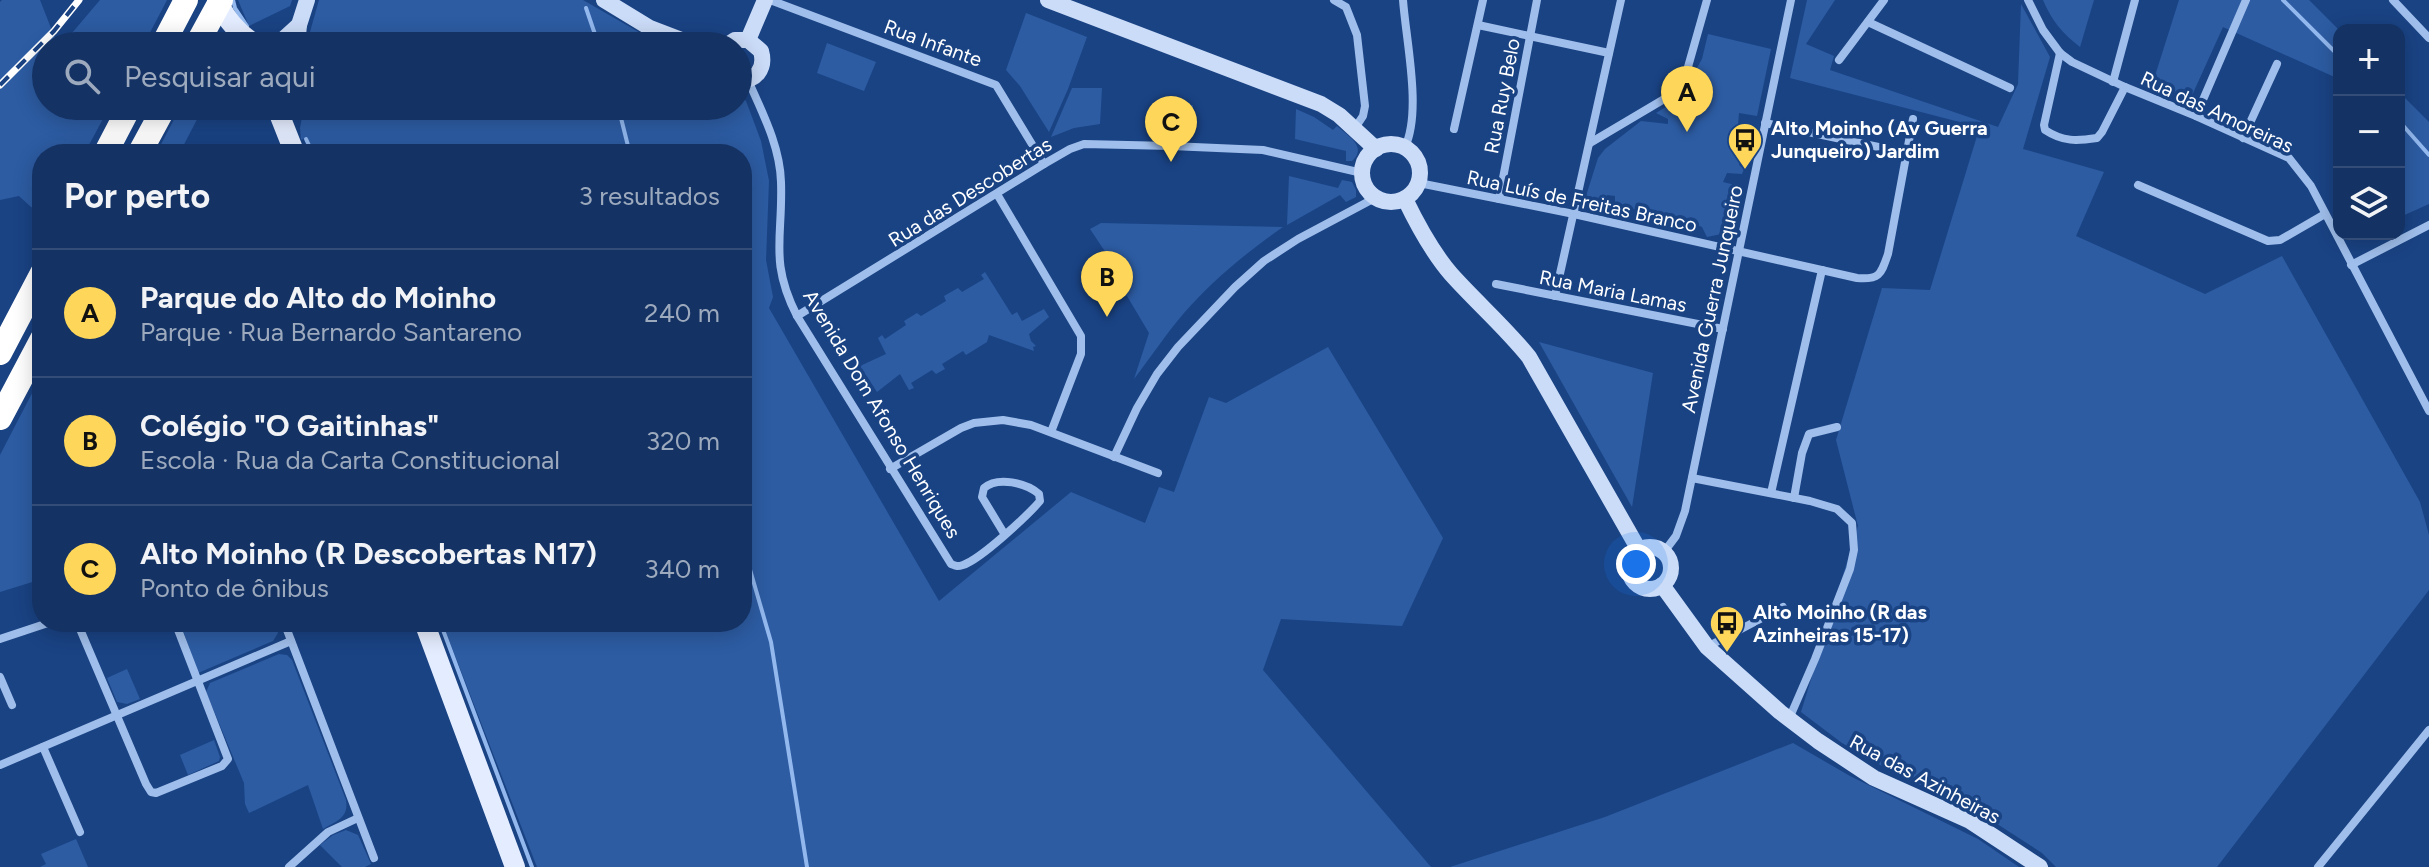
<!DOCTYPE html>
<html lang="pt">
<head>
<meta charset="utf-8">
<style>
  body { margin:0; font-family:Figtree,sans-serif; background:#1d3a69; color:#f1f3f6 }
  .controls { position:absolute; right:24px; top:24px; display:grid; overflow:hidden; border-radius:16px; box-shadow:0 4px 20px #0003 }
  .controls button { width:72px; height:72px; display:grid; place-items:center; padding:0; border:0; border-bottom:2px solid #334d78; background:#143263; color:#f1f3f6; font:40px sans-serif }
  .you { position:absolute; left:1636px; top:564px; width:28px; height:28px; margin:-20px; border:6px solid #fff; border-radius:50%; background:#1a73e8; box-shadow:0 0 0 12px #1a73e833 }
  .badge { display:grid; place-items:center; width:52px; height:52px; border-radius:50%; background:#fed75a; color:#111; font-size:26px; font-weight:700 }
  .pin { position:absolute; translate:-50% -66px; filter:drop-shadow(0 2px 4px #0008) }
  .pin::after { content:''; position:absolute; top:42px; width:28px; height:24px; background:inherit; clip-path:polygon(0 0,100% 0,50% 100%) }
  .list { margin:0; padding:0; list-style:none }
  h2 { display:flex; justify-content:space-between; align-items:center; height:104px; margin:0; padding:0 32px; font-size:34px }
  h2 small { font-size:26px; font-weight:400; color:#9daabe }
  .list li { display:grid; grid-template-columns:52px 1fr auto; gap:24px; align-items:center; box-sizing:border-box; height:128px; padding:0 32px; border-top:2px solid #334d78 }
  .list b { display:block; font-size:30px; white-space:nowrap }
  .list p { margin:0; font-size:26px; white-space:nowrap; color:#9daabe }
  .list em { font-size:26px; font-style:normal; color:#9daabe }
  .icon { flex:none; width:44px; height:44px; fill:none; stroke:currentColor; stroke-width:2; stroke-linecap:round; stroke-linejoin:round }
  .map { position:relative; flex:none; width:2429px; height:867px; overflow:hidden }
  .search { position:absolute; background:#143263; box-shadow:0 4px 20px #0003; left:32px; top:32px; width:720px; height:88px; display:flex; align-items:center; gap:20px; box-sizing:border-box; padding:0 28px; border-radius:44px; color:#9daabe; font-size:30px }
  .panel { position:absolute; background:#143263; box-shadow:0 4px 20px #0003; left:32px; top:144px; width:720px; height:488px; border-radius:32px }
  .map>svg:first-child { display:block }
</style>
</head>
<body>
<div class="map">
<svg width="2429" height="867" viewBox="0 0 2429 867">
  <rect width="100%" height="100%" fill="#1a4384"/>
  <g fill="#2d5ca3">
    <path d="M2 0H40L58 46H46V106H110L84 154H42V211L31 207 19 196 0 200V2Z"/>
    <path d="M100 0H167L143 46H61Z"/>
    <path d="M238 0H292L290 6 249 26Z"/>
    <path d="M319 0H583L663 46H306Z"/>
    <path d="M1807 0H1835L1806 44 1834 56 1830 70 1998 127 2018 84 2021 4 2050 57 2023 149 2104 172 2076 236 2205 294 2282 256 2420 502 2429 535V590L2217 867H2056L2042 853 1974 809 1896 774 1842 743 1801 712 1858 526 1836 440 1882 288 1930 290 1977 136 1971 125 1790 78Z"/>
    <path d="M2043 0H2094L2080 47C2062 33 2052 21 2043 0Z"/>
    <path d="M2179 0H2309L2339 30V79L2223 27 2189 102 2153 82Z"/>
    <path d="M1026 13 1087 37 1068 89 1049 132 1020 86 1006 70Z"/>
    <path d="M1708 34 1771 49 1757 116 1739 113 1738 125 1748 128 1745 139 1752 141 1748 157 1742 159 1739 165 1744 169 1742 174 1727 173 1723 182 1739 186 1731 229 1726 233 1707 237 1702 227 1690 222 1615 205V196L1607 195 1602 205 1591 203 1586 196 1598 158 1605 149 1641 121 1668 124V119L1656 113 1680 98 1702 59Z"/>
    <path d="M827 43 876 62 864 91 817 73Z"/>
    <path d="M1072 88H1102L1100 124 1074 128 1051 137Z"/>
    <path d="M738 92 746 101 761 141 769 181 766 260 773 297 769 308 939 601 1071 492 1145 523 1159 487 1174 492 1209 397 1226 403 1328 347 1443 538 1402 626 1281 619 1263 670 1431 867H537L442 622H742V154H314L307 138 301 140 300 128 304 106H738Z"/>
    <path d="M2399 92 2429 122V204L2400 217Z"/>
    <path d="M1161 104 1193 105 1192 136 1160 135Z"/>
    <path d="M181 106H204L179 154H156Z"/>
    <path d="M1296 109 1314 117 1333 130 1337 126C1348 136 1368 147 1352 161H1346V151L1295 139Z"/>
    <path d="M1289 176 1338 188 1342 180 1352 182 1356 190V197L1346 202 1340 195 1287 225Z"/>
    <path d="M1101 223 1283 227C1247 252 1213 280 1184 313 1166 334 1151 357 1134 379L1149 333 1105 259 1108 256 1090 229Z"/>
    <path d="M985 272 1012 315 1017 312 1022 321 1044 309 1049 317 1029 334 1031 341 1036 346 1033 347 1034 351 989 335 987 342 966 355 963 351 942 364 945 369 936 374 932 370 911 383 914 388 909 390 900 374 877 392 860 366 886 354 878 338 882 335 885 339 906 325 904 321 917 313 921 316 946 301 944 296 958 288 962 292 984 279 981 275Z"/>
    <path d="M1539 342 1653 373 1632 507Z"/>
    <path d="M42 374V579L0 592V455Z"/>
    <path d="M180 622H276L278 633 273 641 198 673Z"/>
    <path d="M279 654 287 655 292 660 346 800C349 818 336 821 323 829L308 785 249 813 245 804 244 783 206 692 210 683Z"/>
    <path d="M127 669 140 699 127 704 117 702 107 678Z"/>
    <path d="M214 740 220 757 219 761 188 775 180 755Z"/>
    <path d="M1793 743 1850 776 1978 839 2019 867H1450L1605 817Z"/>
    <path d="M346 830 358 835 371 864 365 867H342L320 845 333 835Z"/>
    <path d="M76 839 88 867H40L46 864 41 854Z"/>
  </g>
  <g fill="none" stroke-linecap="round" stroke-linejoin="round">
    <g stroke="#92b8ee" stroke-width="4">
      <path d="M233 0 235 8 247 26"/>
      <path d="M2283 0 2339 56"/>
      <path d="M586 8 599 46"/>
      <path d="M618 106 630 154"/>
      <path d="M2399 121 2429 155"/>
      <path d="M306 139 313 154"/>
      <path d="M742 542 771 642 807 867"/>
      <path d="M440 622 532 867"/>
    </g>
    <g stroke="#9fbeeb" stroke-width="8">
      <path d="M770 0 996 85 1044 164"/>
      <path d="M1334 0 1346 7 1357 35 1365 106 1363 116 1355 128"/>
      <path d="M1403 0C1406 41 1422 111 1405 147"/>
      <path d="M2028 0 2043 30 2060 53 2072 62 2125 87 2196 116 2289 158 2311 186 2429 411"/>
      <path d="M2393 0 2429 38"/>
      <path d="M1868 22 2010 88"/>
      <path d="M1478 25 1609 53"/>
      <path d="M2060 53 2044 125 2045 130C2063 142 2077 141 2097 138L2102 132 2125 87"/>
      <path d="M1839 60 1884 0"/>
      <path d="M748 80C762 112 780 146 781 182 783 238 769 261 797 316L951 564C956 566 957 567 963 565 981 559 1027 516 1040 501L1039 494C1026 483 998 476 984 488L982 497 1005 535"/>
      <path d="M2113 82 2135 0"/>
      <path d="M2196 116 2246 0"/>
      <path d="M1765 123 1907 153"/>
      <path d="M1454 129 1483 0"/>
      <path d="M2243 138 2277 64"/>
      <path d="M1590 143 1676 92 1684 81 1707 0"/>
      <path d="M1419 183 1574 214 1857 278C1880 280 1881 274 1888 254L1913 119"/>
      <path d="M2138 185 2268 241 2280 240 2325 214"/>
      <path d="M997 194 1081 336V354L1051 432"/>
      <path d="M1499 199 1537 0"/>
      <path d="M2351 265 2429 225"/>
      <path d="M1496 284 1723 329"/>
      <path d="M1555 296 1621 0"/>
      <path d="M797 316 1044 164 1070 149 1084 144 1171 146 1263 150 1362 173"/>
      <path d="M1114 457 1137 408 1157 374 1178 347 1235 287 1264 261 1298 239 1375 198"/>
      <path d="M890 469 961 428 974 423 1003 420 1031 425 1158 473"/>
      <path d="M1692 478 1810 501 1837 509 1852 523 1854 550 1850 569 1815 659 1789 719"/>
      <path d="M1771 493 1822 270"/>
      <path d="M1794 498 1802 453 1809 434 1837 427"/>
      <path d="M1664 552 1676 536 1685 511 1791 0"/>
      <path d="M77 622 146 784 151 792 156 793 222 766 228 759 175 622"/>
      <path d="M284 622 374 858"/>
      <path d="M0 639 51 622"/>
      <path d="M1707 647 1783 607"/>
      <path d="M0 677 12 705"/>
      <path d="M43 747 80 832"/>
      <path d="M0 765 291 641"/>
      <path d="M289 867 328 832 358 818"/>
      <path d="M2318 867 2429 730"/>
    </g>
    <g stroke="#cbdcf8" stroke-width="16">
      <path d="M604 0 650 28 697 46"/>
      <path d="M1048 0 1321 104 1339 115 1376 149"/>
      <path d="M748 40 765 0"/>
      <path d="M276 46 299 25"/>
      <path d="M297 46 299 25 307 0"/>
      <path d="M726 46 735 40H748L761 51C766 69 756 81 738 81"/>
      <circle cx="1391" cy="173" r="29"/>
      <path d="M1405 199C1418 226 1432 252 1451 274 1477 303 1505 327 1529 357L1639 550"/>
      <circle cx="1650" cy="568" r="21"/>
      <path d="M1662 585 1707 647 1780 712 1818 741 1874 778 1970 821 2040 867"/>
    </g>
    <g stroke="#e4edff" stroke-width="20">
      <path d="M217 0C226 20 239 35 258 46"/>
      <path d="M276 106 295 154"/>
      <path d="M424 622 515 867"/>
    </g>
    <g stroke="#fff" stroke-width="24">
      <path d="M162 46 186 0"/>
      <path d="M105 154 130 106"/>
      <path d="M139 154 165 106"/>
      <path d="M0 353 42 273"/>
      <path d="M0 418 42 339"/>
    </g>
    <g stroke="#fff" stroke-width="7">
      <path id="rail" d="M0 85 54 31 79 0"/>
    </g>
    <use href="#rail" stroke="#1a4384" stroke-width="4" stroke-dasharray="12" stroke-linecap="butt"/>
    <path stroke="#fff" stroke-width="24" d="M197 44 221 0"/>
  </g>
  <defs>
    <g id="bus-pin" transform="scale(1.8)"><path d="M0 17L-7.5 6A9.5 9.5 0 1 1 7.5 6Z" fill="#fed75a" stroke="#1a4384"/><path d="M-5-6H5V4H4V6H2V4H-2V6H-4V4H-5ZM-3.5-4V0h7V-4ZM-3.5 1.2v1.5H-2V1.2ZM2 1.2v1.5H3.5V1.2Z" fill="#111"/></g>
  </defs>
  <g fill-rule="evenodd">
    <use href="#bus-pin" x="1745" y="140"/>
    <use href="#bus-pin" x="1727" y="623"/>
  </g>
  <g text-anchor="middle" stroke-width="7" stroke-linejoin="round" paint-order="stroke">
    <g font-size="20" fill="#fff" stroke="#1a4384">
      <text transform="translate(933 43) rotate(20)" y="7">Rua Infante</text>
      <text transform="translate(1502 96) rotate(-79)" y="7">Rua Ruy Belo</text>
      <text transform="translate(2217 112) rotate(25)" y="7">Rua das Amoreiras</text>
      <text transform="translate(970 192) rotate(-32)" y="7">Rua das Descobertas</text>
      <text transform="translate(1582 201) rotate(12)" y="7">Rua Luís de Freitas Branco</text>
      <text transform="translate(1613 291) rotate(11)" y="7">Rua Maria Lamas</text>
      <text transform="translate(1712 299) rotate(-78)" y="7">Avenida Guerra Junqueiro</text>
      <text transform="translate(882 414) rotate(59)" y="7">Avenida Dom Afonso Henriques</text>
      <text transform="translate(1925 779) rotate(28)" y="7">Rua das Azinheiras</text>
    </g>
    <g font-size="20" font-weight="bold" fill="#fff" stroke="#1a4384" text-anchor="start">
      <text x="1771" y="135">Alto Moinho (Av Guerra<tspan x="1771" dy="23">Junqueiro) Jardim</tspan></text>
      <text x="1753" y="619">Alto Moinho (R das<tspan x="1753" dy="23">Azinheiras 15-17)</tspan></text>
    </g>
  </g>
</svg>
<div class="controls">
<button>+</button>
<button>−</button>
<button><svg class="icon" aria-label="layers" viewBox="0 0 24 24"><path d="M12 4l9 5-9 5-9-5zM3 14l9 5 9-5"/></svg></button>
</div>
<div class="you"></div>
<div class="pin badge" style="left:1687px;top:132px">A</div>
<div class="pin badge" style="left:1107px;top:317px">B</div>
<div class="pin badge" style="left:1171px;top:162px">C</div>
<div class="search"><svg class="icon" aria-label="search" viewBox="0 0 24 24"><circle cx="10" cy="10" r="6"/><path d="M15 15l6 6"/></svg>Pesquisar aqui</div>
<section class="panel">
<h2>Por perto<small>3 resultados</small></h2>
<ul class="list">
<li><span class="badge">A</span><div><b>Parque do Alto do Moinho</b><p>Parque · Rua Bernardo Santareno</p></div><em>240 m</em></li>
<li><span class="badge">B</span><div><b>Colégio &quot;O Gaitinhas&quot;</b><p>Escola · Rua da Carta Constitucional</p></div><em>320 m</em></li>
<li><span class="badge">C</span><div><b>Alto Moinho (R Descobertas N17)</b><p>Ponto de ônibus</p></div><em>340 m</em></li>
</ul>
</section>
</div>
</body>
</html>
